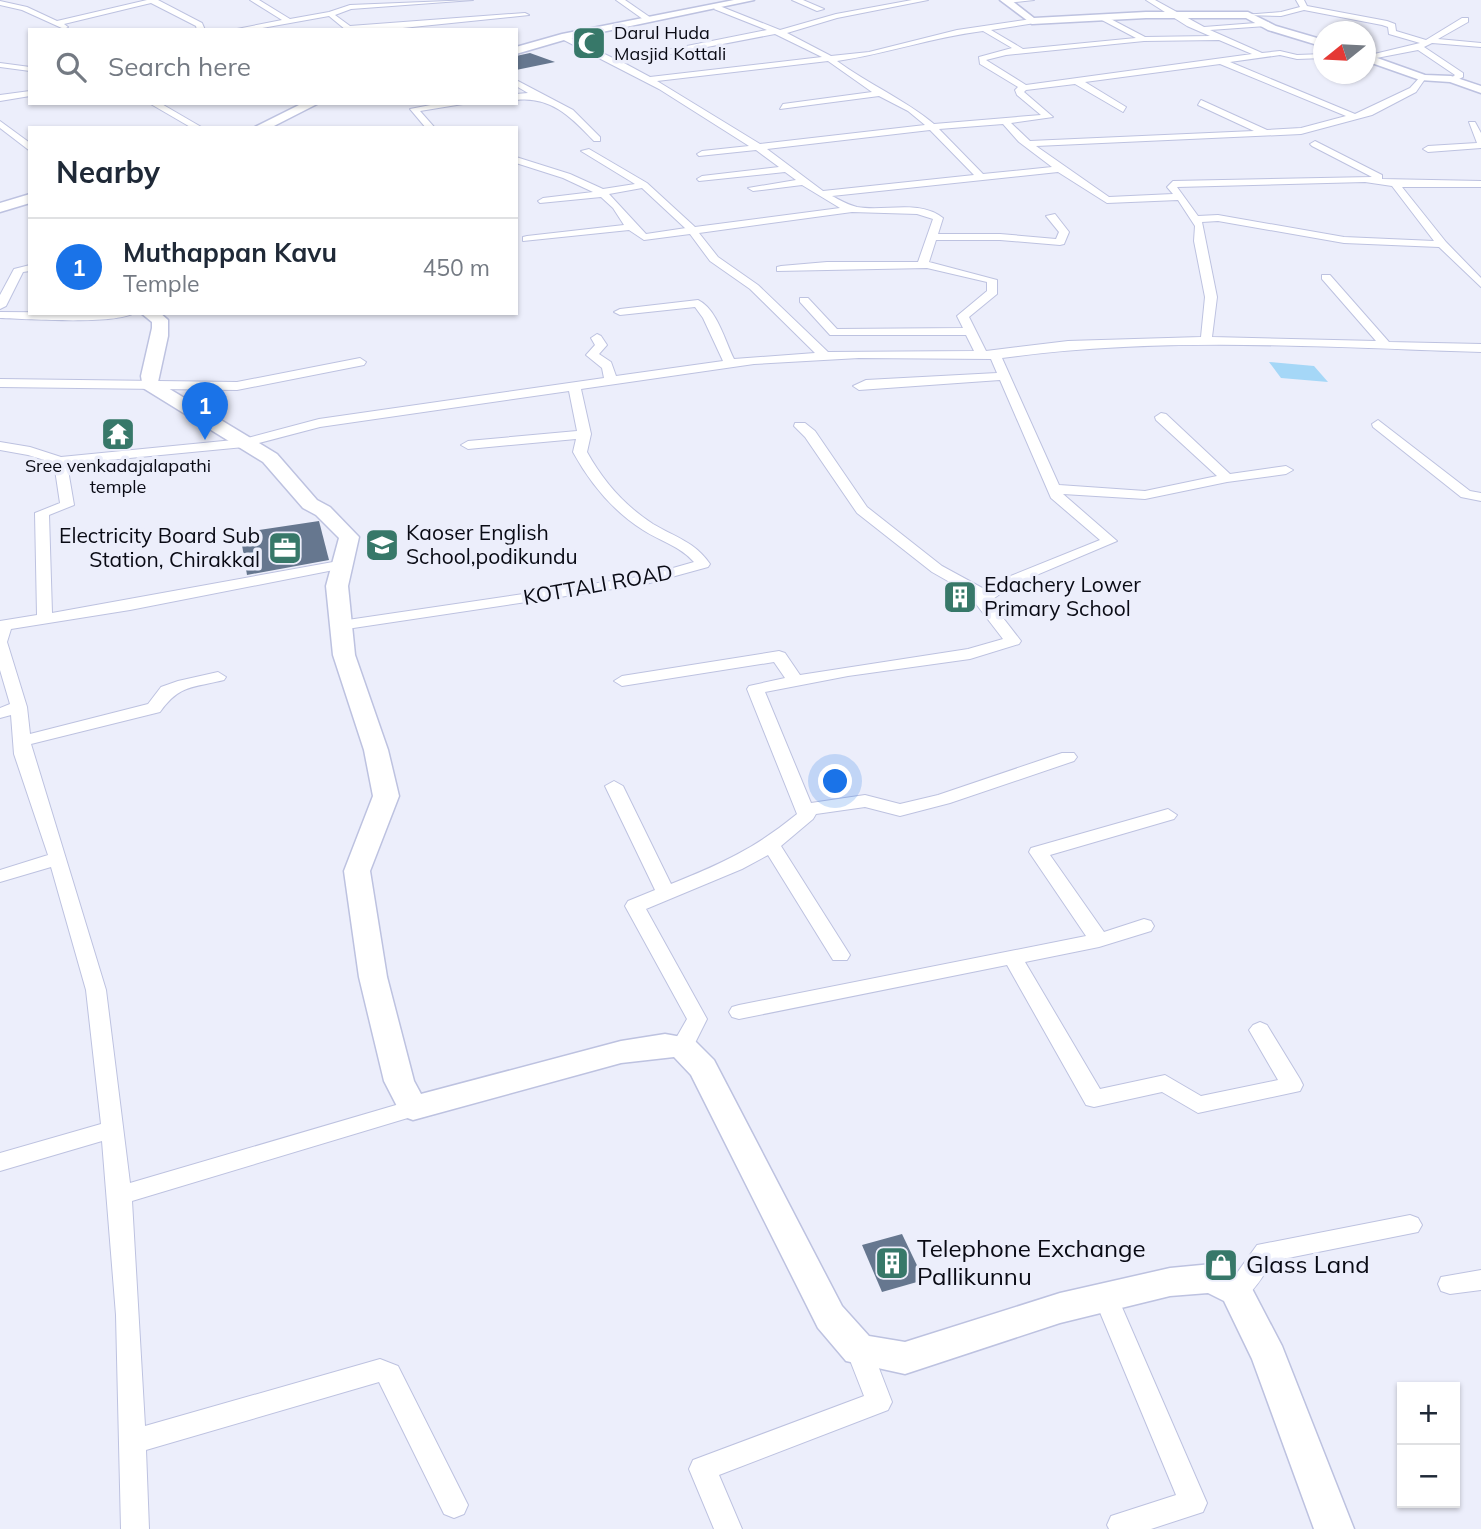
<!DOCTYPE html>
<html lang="en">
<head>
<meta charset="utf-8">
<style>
  body { margin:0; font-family:Mulish,sans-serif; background:#f6f6f7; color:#1f2937 }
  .controls { position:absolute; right:21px; bottom:21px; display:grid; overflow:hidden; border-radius:0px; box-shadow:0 2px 5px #0004 }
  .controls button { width:63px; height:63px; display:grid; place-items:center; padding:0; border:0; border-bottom:2px solid #e0e1e3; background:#fff; color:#1f2937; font:35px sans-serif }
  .compass { position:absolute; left:1313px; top:21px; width:63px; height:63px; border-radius:50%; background:#fff; box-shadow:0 2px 5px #0004; rotate:252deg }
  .you { position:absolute; left:836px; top:782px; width:24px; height:24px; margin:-18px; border:5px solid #fff; border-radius:50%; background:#1a73e8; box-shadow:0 0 0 10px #1a73e833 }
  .badge { display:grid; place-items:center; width:46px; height:46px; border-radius:50%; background:#1a73e8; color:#fff; font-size:23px; font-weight:700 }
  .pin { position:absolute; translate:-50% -58px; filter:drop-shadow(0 2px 4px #0008) }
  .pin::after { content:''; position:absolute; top:37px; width:24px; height:21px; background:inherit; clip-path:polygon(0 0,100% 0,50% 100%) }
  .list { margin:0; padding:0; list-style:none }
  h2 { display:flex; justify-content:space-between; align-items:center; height:91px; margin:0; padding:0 28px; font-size:30px }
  h2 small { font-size:23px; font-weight:400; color:#747a83 }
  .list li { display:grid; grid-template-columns:46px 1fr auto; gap:21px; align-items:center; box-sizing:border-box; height:98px; padding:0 28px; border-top:2px solid #e0e1e3 }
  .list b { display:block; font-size:26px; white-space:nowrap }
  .list p { margin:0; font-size:23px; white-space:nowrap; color:#747a83 }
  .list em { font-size:23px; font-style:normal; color:#747a83 }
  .icon { flex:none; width:38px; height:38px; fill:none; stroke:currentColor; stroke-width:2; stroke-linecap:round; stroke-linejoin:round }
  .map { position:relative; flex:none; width:1481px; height:1529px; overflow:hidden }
  .search { position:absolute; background:#fff; box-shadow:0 2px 5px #0004; left:28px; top:28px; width:490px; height:77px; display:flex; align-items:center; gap:18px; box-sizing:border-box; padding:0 24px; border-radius:0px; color:#747a83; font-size:26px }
  .panel { position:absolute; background:#fff; box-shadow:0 2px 5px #0004; left:28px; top:126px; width:490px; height:189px; border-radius:0px }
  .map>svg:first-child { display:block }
</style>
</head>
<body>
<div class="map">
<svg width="1481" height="1529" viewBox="0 0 1481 1529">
  <rect width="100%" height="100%" fill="#eceefb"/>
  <path fill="#a5d7f7" d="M1269 362 1314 366 1328 382 1281 378Z"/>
  <g fill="#66778f">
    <path d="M530 53 555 62 516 70V56Z"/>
    <path d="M319 521 329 560 247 575 240 533Z"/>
    <path d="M902 1234 924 1280 882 1292 862 1245Z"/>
  </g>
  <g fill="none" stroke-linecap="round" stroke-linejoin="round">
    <g stroke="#bdc2e0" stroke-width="2">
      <g id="street">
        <path d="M147 0H158L202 23 205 30H197L196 26 151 3 64 24 68 27 64 29 22 10 0 5V1L27 7 57 21Z"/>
        <path d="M250 0H259L290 19 329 12 350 5 473 0 351 9 335 15 350 26 525 13 529 15 383 30H346L329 16 251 30H232L282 20Z"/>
        <path d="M616 0H625L654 20 647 22Z"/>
        <path d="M792 0H803L824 9 817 11Z"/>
        <path d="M912 0H928L837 18 787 33 831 56 869 52 957 30 1032 19 1035 23 991 30 1023 49 1136 38 1100 19 1103 15 1145 37 1210 36 1187 26 1146 0H1155L1204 27 1269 22 1266 26 1210 30 1262 53 1280 51 1297 55 1324 54V58L1297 59 1280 55 1230 62 1355 114 1410 88 1421 76H1427L1416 92 1372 115 1301 134 1036 146 1109 197 1173 194 1167 187 1173 181 1372 177 1312 146 1310 144 1315 141 1382 175V179L1481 181V187H1402L1446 242 1481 278V287L1439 247 1344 243 1218 221 1202 222 1217 297 1212 337 1376 341 1322 279V275H1330L1389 342 1481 344V352C1322 347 1161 336 1002 358L1059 485 1145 491 1217 476 1156 420 1155 417 1161 413 1166 414 1230 474 1286 466 1293 470 1286 474 1227 482 1145 499 1063 494 1117 541 1013 585 990 601 1021 641 1019 644 970 659 848 676 765 692 811 803 865 795 900 804 938 795 1062 753H1074L1077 757 1074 761 950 803 900 816 865 807 816 814 813 819 781 846 850 955 847 960H833L768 855 742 869 646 909 707 1019 690 1053 682 1055 674 1053 671 1047 687 1019 625 906 628 901 655 890 605 786 614 781 623 786 671 884C723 863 754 849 797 814L747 689 749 686 785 678 774 662 622 686 614 681 622 676 779 651 785 653 800 675 968 649 1003 639 973 600 976 597 932 572 857 513 805 437 794 426 795 423H805L815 431 867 507 942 566 986 590 1003 579 1100 540 1051 498 1000 380 859 390 853 386 866 380 997 373 991 359 859 358 754 364 581 389 591 434 587 452C603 481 625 506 653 524 675 537 695 542 710 564L708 567 646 584 340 630 334 628 332 625 334 622 645 576 694 562C680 546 660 541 643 530 613 511 590 483 573 452L576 439 468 449 461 445 468 441 577 431 569 391 320 427 244 447 67 464 74 505 49 515 52 613 344 560 351 564 344 568 130 610 11 629 7 642 27 707 30 734 148 704 161 687 178 681 218 672 226 677 224 680C193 688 180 684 160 712L31 744 106 990 130 1183 413 1100 421 1102 424 1108 421 1114 132 1201 145 1426 380 1359 398 1366 468 1505 464 1514 454 1518 444 1514 379 1382 146 1450 149 1529H121L116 1315 102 1141 0 1171V1153L101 1124 86 990 51 867 0 882V870L48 855 14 754 11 715 0 718V708L10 704 0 670V621L37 615 35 513 60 503 54 463 28 455 0 450V442L30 447 61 457 244 439 319 419 604 378 602 368 586 355 595 345 591 338 597 334 601 336 607 345 599 354 611 362 616 376 723 361 703 318 695 307 620 315 614 312 620 309 698 300C717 309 725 341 734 359L815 353 750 289 710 261 690 234 644 240 629 230 523 241V237L527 236 624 225 613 208 601 197 540 203 538 201 543 198 593 192 563 178 516 163V157L570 174 603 189 635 184 581 151 589 149 647 183 695 227 840 208 802 185 753 191 748 188 796 180 785 172 699 181 697 179 702 176 779 167 756 150 699 156 697 154 702 151 749 146 659 89 558 37 565 35 617 60 767 30 714 9 717 5 780 30 836 14ZM983 31 1012 48 979 57 980 64 1018 87 1015 90 1017 95 1041 115 934 124C904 99 868 84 837 61 886 54 933 37 983 31ZM775 34 822 57 650 77 624 63ZM1219 40 1252 54 1026 85 986 60 1006 55 1144 41ZM828 61 872 92 783 104 780 109 879 96 908 111 925 125 760 144 657 81ZM1220 64 1346 116 1301 128 1267 130 1201 100 1198 105 1254 131 1030 141 1011 123 1053 117 1024 92 1026 90 1075 84 1123 112 1126 107 1085 82ZM1003 124 1019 142 1052 167 983 174 939 129ZM930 130 974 175 823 191 767 149ZM1058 172 1107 203 1178 200 1195 226 1194 241 1205 297 1201 337 1068 341 986 351 969 317 997 294V280L929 262 936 240H1000L1060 245 1064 244 1069 232 1055 214 1046 216 1059 232 1056 239 1000 234H938L943 218C919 199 885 212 857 207 848 205 840 200 832 196ZM1365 182 1392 186 1434 241 1344 237 1218 215 1198 216 1177 187ZM642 188 685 228H686L646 234 609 194ZM852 212 917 214 933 219 918 262H827L781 266 777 267V271L927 268 987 282V291L957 316 963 328 837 329 808 298H800V302L830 335H966L974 351 828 352 758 285 718 257 699 233Z"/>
        <path d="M1034 0 1006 3 1002 1 1003 0Z"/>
        <path d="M1296 0H1304L1307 6 1387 21 1395 24 1396 31 1426 40 1462 18H1468V22L1438 39 1481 43V47L1432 43 1424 47 1463 73V77L1453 82 1449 80 1455 75 1418 50 1366 60V56L1420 43 1389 34 1388 27 1382 25 1304 10 1281 16 1244 15 1281 12 1300 7Z"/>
        <path d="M0 63 30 67V71L0 67Z"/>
        <path d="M516 80 573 110 600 137V141H594C571 117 551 96 516 100V94L528 93 516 86Z"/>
        <path d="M30 91V96L0 101V95Z"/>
        <path d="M149 103H160L203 128H192Z"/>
        <path d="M441 103H469L420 111 435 128H426L410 109Z"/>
        <path d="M0 121 30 143V151L0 128Z"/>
        <path d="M1469 122H1475L1481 133V148L1428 152 1423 149 1428 146 1477 143Z"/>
        <path d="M30 265V271L23 272 6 306 0 309V295L14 269Z"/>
        <path d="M0 312 134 313C115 325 27 319 0 318Z"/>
        <path d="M360 358 366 362 364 365 237 390 0 387V379L237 382Z"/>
        <path d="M1378 420 1470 491 1481 493V501L1461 497 1373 427 1372 424Z"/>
        <path d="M1168 809 1177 815 1174 819 1050 855 1104 932 1144 919 1151 921 1154 926 1151 931 1099 947 1025 962 1100 1089 1165 1075 1201 1096 1278 1080 1249 1030 1253 1025 1260 1022 1267 1025 1300 1079 1303 1085 1300 1091 1198 1113 1162 1092 1094 1107 1086 1105 1007 965 739 1019 732 1017 729 1012 732 1007 739 1005 1086 936 1029 852 1031 848Z"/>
        <path d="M1410 1215 1418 1218 1422 1225 1418 1232 1273 1261C1262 1276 1249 1306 1227 1298L1224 1291 1257 1245Z"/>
        <path d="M1481 1270V1290L1450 1294 1441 1291 1438 1284 1441 1277Z"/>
        <path d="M1106 1287 1115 1291 1118 1298 1207 1503 1203 1512 1151 1529H1109L1107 1525 1111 1516 1176 1495 1094 1298 1097 1291Z"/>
        <path d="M859 1339 868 1342 872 1350 892 1402 888 1410 719 1475 742 1529H714L689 1469 693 1460 864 1396 846 1350 850 1342Z"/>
      </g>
    </g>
    <g stroke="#bdc2e0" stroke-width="3">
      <g id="secondary">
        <path d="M734 0H754L564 40 516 54V47L562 34Z"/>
        <path d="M1000 0H1011L1034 18 1146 12H1248L1276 26 1324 40V47L1268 30 1246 18H1146L1032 24Z"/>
        <path d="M1366 54 1425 75 1451 76 1481 86V93L1450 82 1420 80 1366 61Z"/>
        <path d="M303 103H319L270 128H253Z"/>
        <path d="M30 194V203L0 212V203Z"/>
        <path d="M141 313H160L168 320V336L158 382 277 454 317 500 330 507 359 537 348 586 355 655 388 750 399 796 370 871 387 977 414 1081 421 1094 621 1041 665 1034 693 1039 714 1060 842 1306 869 1336 905 1342 1060 1293 1170 1268 1212 1264 1224 1268 1248 1281 1282 1346 1354 1529H1314L1252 1359 1224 1301 1208 1293 1170 1296 1060 1323 905 1374 846 1361 818 1328 691 1075 674 1057 621 1063 413 1120 402 1116 384 1081 359 977 344 871 373 796 364 750 333 655 326 586 339 538 316 515 303 508 263 462 143 388 141 376 152 328V322Z"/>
      </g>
    </g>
    <use href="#street" fill="#fff" fill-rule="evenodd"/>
    <use href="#secondary" fill="#fff" fill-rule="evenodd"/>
  </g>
  <defs>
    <g id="mosque-square" transform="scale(1.75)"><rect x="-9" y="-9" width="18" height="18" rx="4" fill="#377869" stroke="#eceefb"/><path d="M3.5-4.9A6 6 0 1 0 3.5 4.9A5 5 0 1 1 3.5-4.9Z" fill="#fff"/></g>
    <g id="temple-square" transform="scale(1.75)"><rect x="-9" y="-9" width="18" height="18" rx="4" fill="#377869" stroke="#eceefb"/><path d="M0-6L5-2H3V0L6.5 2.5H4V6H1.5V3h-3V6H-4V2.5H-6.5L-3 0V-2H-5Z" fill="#fff"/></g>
    <g id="school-square" transform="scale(1.75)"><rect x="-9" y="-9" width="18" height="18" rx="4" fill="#377869" stroke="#eceefb"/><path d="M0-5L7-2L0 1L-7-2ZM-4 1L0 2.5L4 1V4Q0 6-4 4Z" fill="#fff"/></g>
    <g id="office-square" transform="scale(1.75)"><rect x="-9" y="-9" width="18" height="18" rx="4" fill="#377869" stroke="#eceefb"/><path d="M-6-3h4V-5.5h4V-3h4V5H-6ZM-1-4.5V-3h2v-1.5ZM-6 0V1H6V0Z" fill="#fff"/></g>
    <g id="building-square" transform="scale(1.75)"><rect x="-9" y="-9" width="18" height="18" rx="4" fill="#377869" stroke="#eceefb"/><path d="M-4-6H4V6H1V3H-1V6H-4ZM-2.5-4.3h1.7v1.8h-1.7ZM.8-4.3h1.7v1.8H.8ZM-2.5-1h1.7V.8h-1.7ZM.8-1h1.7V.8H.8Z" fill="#fff"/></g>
    <g id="shop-square" transform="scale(1.75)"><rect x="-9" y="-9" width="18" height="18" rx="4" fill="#377869" stroke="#eceefb"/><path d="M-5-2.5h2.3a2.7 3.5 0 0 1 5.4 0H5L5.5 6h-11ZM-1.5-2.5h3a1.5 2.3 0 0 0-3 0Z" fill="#fff"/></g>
  </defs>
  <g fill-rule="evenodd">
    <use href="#mosque-square" x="589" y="43"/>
    <use href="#temple-square" x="118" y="434"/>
    <use href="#school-square" x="382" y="545"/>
    <use href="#office-square" x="285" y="548"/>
    <use href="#building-square" x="960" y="597"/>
    <use href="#building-square" x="892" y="1263"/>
    <use href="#shop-square" x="1221" y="1265"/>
  </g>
  <g text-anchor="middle" stroke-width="7" stroke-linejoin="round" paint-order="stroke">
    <g font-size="18" fill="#090a14" stroke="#eceefb" text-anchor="start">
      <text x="614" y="39">Darul Huda<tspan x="614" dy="21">Masjid Kottali</tspan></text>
      <text x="118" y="472" text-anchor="middle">Sree venkadajalapathi<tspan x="118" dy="21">temple</tspan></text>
    </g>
    <g font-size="21" fill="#090a14" stroke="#eceefb" text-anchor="start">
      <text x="406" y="540">Kaoser English<tspan x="406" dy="24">School,podikundu</tspan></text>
      <text x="260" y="543" text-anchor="end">Electricity Board Sub<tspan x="260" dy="24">Station, Chirakkal</tspan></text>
      <text x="984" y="592">Edachery Lower<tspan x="984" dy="24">Primary School</tspan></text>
    </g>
    <g font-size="21" fill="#090a14" stroke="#eceefb">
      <text transform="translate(598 585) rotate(-10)" y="7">KOTTALI ROAD</text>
    </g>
    <g font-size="24" fill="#090a14" stroke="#eceefb" text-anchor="start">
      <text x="917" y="1257">Telephone Exchange<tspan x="917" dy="28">Pallikunnu</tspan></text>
      <text x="1246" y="1273">Glass Land</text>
    </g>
  </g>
</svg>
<div class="controls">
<button>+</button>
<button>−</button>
</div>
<svg class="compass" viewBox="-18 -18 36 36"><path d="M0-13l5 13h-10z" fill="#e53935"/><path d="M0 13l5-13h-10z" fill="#747a83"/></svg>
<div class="you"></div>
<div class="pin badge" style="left:205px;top:440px">1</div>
<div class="search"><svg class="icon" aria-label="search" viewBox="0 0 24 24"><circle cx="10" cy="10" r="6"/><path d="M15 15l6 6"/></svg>Search here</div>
<section class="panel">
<h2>Nearby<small></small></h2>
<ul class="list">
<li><span class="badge">1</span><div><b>Muthappan Kavu</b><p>Temple</p></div><em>450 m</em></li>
</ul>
</section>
</div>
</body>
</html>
